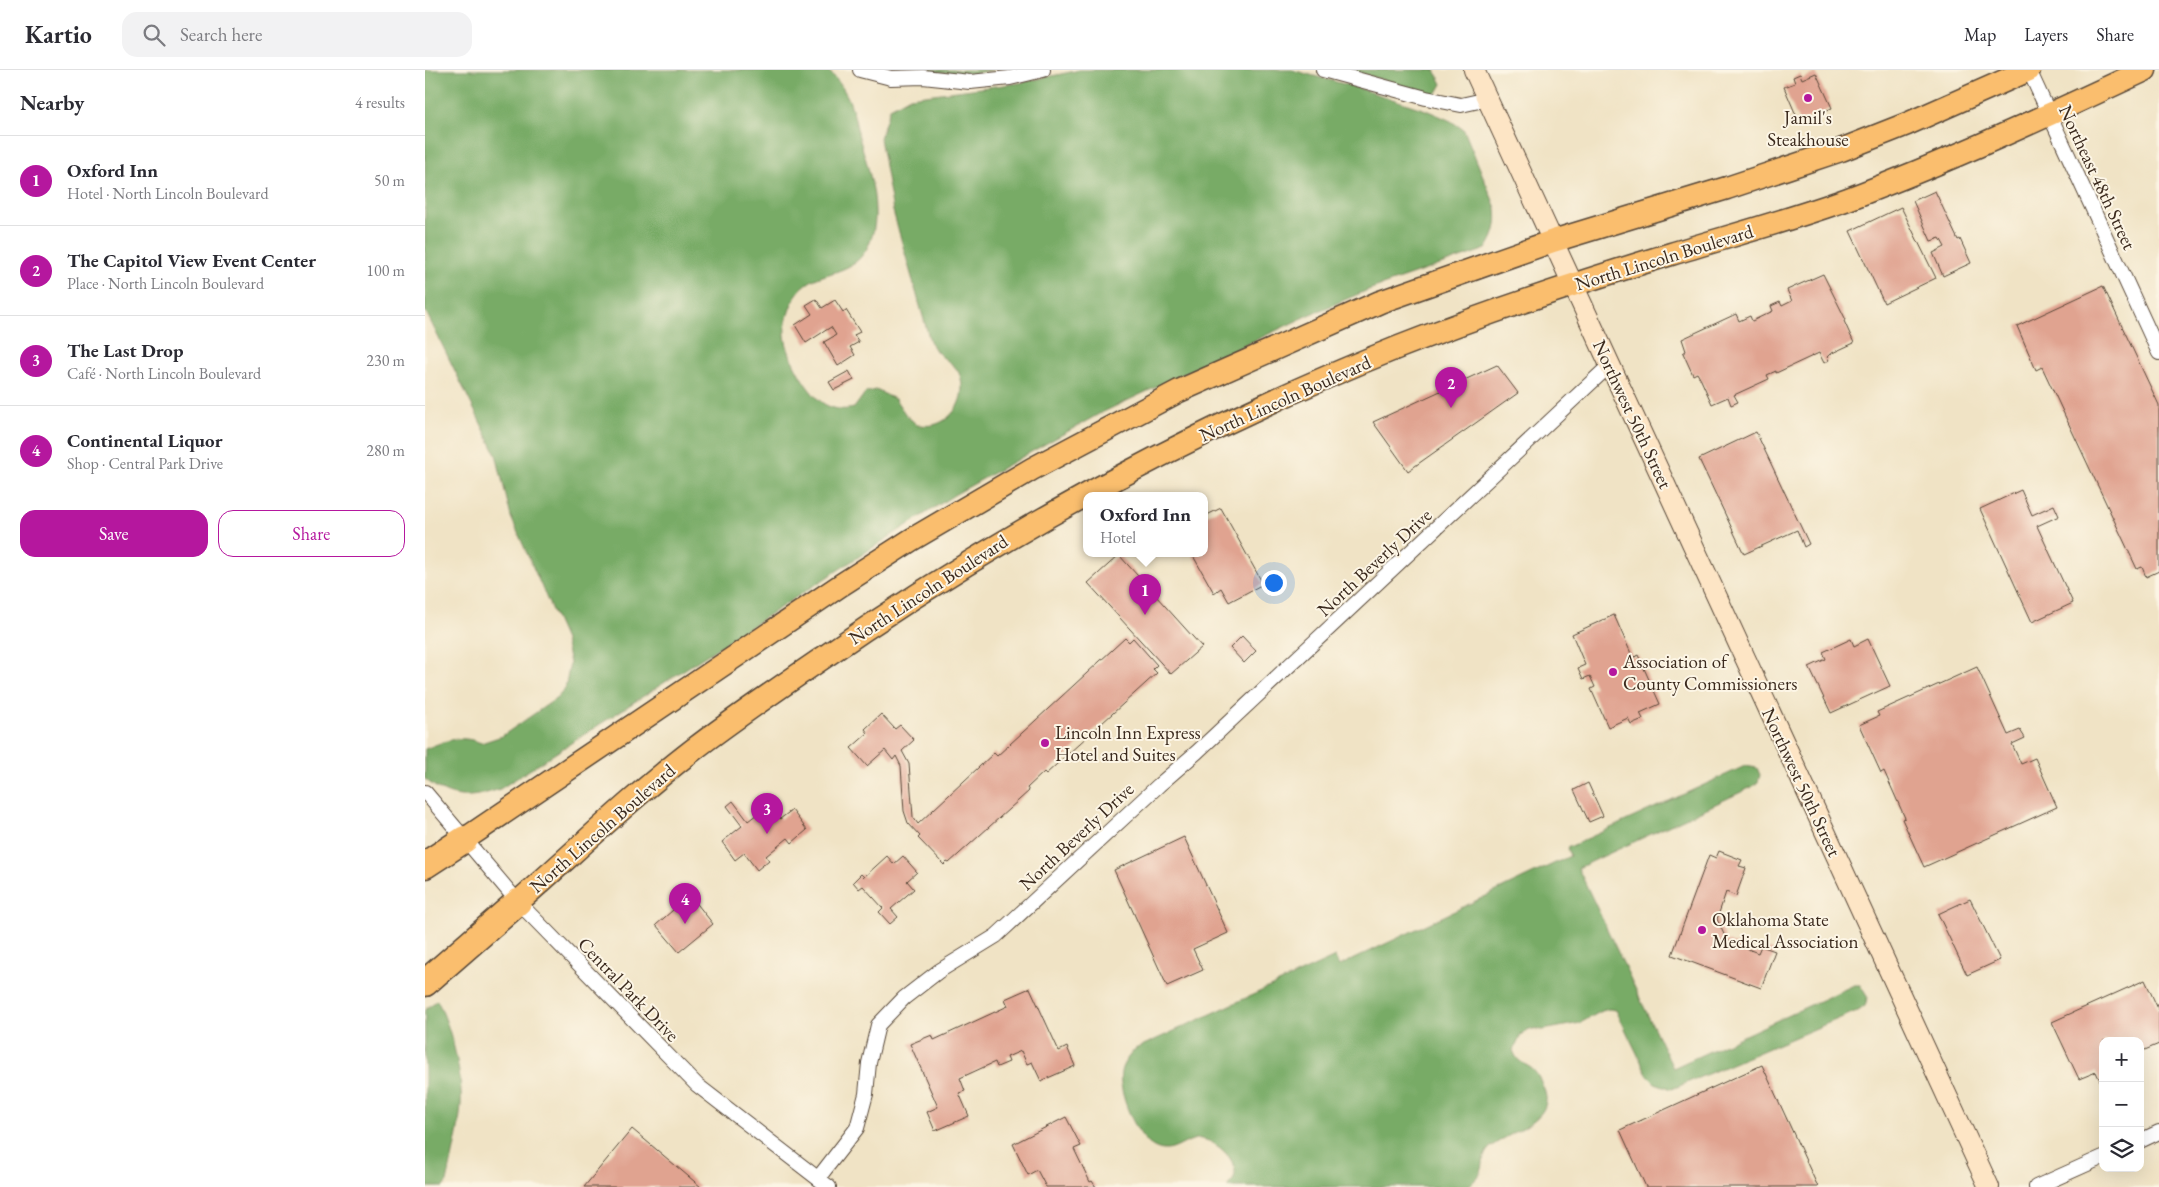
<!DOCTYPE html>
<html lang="en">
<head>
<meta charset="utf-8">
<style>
  body { margin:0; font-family:"EB Garamond",serif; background:#f2f2f3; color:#2b2b33 }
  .controls { position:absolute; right:15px; bottom:15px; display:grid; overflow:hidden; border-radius:10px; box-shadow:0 5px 20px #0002 }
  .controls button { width:45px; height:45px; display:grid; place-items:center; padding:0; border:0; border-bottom:1px solid #e1e1e2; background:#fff; color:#2b2b33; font:25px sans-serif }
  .you { position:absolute; left:848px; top:512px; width:18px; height:18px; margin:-12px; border:4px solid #fff; border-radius:50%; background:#1a73e8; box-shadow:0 0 0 8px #1a73e833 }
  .badge { display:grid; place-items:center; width:32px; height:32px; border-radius:50%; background:#b5179e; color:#fff; font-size:16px; font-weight:700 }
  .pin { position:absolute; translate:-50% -41px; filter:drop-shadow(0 1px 2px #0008) }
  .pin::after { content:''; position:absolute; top:26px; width:18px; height:15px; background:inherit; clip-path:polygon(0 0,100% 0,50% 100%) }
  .popup { position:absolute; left:658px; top:422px; width:125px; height:65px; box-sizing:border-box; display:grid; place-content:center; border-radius:10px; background:#fff; filter:drop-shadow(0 1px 4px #0005); font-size:16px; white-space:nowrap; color:#7c7c81 }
  .popup b { font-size:19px; color:#2b2b33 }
  .popup::after { content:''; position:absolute; left:50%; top:100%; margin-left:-10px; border:10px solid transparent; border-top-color:#fff }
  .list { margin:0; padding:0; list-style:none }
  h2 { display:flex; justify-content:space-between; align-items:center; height:65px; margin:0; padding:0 20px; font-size:21px }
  h2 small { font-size:16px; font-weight:400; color:#7c7c81 }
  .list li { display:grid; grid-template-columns:32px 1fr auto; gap:15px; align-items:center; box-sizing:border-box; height:90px; padding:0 20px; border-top:1px solid #e1e1e2 }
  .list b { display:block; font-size:19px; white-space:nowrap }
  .list p { margin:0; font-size:16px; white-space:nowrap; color:#7c7c81 }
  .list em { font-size:16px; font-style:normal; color:#7c7c81 }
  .actions { display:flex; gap:10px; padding:15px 20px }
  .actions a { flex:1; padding:11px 0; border:1px solid #b5179e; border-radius:15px; text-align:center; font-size:18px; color:#b5179e }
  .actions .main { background:#b5179e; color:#fff }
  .icon { flex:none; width:28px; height:28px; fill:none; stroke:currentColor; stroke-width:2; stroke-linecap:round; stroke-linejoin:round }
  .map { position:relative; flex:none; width:1734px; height:1117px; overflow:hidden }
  header { display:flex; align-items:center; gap:30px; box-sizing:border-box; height:70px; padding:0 25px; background:#fff; border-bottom:1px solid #e1e1e2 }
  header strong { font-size:24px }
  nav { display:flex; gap:28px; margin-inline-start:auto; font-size:18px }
  .search { width:350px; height:45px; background:#f2f2f3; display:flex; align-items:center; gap:12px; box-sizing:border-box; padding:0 18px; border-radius:15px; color:#7c7c81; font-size:19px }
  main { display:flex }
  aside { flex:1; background:#fff }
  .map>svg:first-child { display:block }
</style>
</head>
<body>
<header>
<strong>Kartio</strong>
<div class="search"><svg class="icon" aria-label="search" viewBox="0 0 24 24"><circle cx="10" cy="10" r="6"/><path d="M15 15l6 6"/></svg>Search here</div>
<nav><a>Map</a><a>Layers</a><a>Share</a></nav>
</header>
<main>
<aside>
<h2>Nearby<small>4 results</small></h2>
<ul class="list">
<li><span class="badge">1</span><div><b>Oxford Inn</b><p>Hotel · North Lincoln Boulevard</p></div><em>50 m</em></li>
<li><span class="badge">2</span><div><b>The Capitol View Event Center</b><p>Place · North Lincoln Boulevard</p></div><em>100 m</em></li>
<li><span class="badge">3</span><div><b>The Last Drop</b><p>Café · North Lincoln Boulevard</p></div><em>230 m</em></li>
<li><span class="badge">4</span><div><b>Continental Liquor</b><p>Shop · Central Park Drive</p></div><em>280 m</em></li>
</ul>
<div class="actions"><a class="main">Save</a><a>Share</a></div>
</aside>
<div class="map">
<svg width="1734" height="1117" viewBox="0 0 1734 1117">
  <rect width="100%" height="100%" fill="#fcf5e5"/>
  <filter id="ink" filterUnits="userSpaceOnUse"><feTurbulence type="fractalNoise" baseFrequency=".02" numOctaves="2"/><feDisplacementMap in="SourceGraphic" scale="10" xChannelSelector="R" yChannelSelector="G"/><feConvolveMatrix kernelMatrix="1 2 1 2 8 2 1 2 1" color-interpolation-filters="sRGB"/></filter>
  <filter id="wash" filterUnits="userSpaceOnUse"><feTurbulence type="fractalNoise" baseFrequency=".0096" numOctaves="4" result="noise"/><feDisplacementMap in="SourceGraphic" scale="20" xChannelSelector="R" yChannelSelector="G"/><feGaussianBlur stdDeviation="1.12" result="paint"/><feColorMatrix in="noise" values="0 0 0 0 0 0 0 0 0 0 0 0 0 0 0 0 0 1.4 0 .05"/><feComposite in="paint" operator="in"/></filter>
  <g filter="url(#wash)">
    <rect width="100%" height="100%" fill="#f0e3c5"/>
    <g fill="#78ab66" stroke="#5a6a42">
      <path d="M0 0H402C412 8 419 19 424 30 429 42 431 55 434 67 441 91 450 116 450 141 451 157 446 178 433 190 411 209 383 200 368 231 364 240 361 250 360 260 358 281 384 328 403 336 413 340 420 340 429 338L440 323 451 320 470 329 481 345 492 355C497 355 503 356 508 355 531 350 543 323 534 303 530 294 520 290 514 284 510 281 508 275 505 271L468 141 455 68 465 38 485 27 594 13 655 0H867L930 17 1001 40 1026 51 1039 60 1071 138C1073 154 1070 166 1061 179L943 220 884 245 674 344 529 425 75 719C44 729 27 731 0 709V679C20 671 35 664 56 673L77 666 132 628 140 619 145 593 140 570 86 447 71 384 0 240Z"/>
      <path d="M465 0H569L547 4Z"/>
      <path d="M925 0H1010L1017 14 1010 26Z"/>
      <path d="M1320 696 1332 698 1335 705 1333 712 1327 717 1153 798 1248 998 1429 915H1435L1443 928 1440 936 1432 941 1247 1019 1230 1013 1223 1006 1191 940 1184 939 1177 941 1155 953 1118 960 1104 959 1096 965 1088 980C1092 992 1097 992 1106 998 1113 1003 1117 1014 1120 1022 1130 1053 1075 1064 1062 1081 1057 1088 1059 1093 1057 1099 1055 1107 1048 1112 1042 1117H802C804 1114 808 1111 809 1108 816 1091 787 1066 771 1069 757 1072 747 1085 731 1078 712 1071 692 1021 696 1002 697 994 705 985 710 979L910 887 914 896 1145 786 1142 778Z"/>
      <path d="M12 930C26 957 38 1005 36 1035 34 1061 27 1087 22 1112L18 1117H0V940Z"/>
    </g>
    <g id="blocks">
      <g fill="#e0a390">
        <path d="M1391 3 1407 38 1374 52 1359 17 1370 13 1368 7 1375 4 1377 9Z"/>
        <path d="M1510 121 1533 170 1535 169 1546 193 1518 206 1508 183 1520 177 1515 168 1506 171 1488 131Z"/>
        <path d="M1476 137 1511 208 1459 233 1425 161Z"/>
        <path d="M1398 204 1421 250 1419 251 1429 273 1405 284 1402 287 1404 290 1399 293 1394 283 1351 303V301L1342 305 1344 309 1309 325 1313 332 1306 335 1303 327 1287 334 1276 310 1272 303 1268 305 1258 283 1261 281 1257 269 1311 244 1314 251 1325 246 1327 251 1348 241 1346 236 1355 232 1357 236 1367 231 1362 220Z"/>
        <path d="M1678 216 1734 335V501L1721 507 1717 497 1712 499 1617 297 1611 300 1592 256Z"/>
        <path d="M391 229 397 238 410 230 418 242 421 240 435 262 429 265 434 272 425 277 430 285 413 296 399 272 411 265 406 257 381 273 370 255 387 244 381 235Z"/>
        <path d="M1072 295 1093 323 983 401 948 352Z"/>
        <path d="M424 301 429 310 409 320 404 312Z"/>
        <path d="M1331 362 1384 474 1379 477 1372 460 1319 484 1274 389Z"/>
        <path d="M1596 420 1607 445 1629 435 1634 446 1612 456 1648 533 1607 552 1555 439Z"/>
        <path d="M796 438 838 514 804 532 796 518 789 523 767 484H779V445L781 443 782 445Z"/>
        <path d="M694 485 777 577 746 604 663 513Z"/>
        <path d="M1189 545 1208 588 1213 585 1235 634 1215 643 1218 649 1206 654 1203 648 1183 657 1166 619 1170 617 1165 606 1158 609 1153 598 1160 595 1147 564Z"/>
        <path d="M817 566 831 581 819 593 805 578Z"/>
        <path d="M700 568 704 572 708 568 732 595 728 599 732 603 621 704 619 702 602 718 604 721 524 793 522 792 519 795 493 768 495 766 483 753 479 741 476 696 471 686 468 690 460 680 442 696 426 678 443 663 440 659 456 644 470 659 475 655 489 670 477 681 484 694 488 747 493 754 569 683 572 686Z"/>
        <path d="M1426 569 1429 576 1443 569 1465 616 1406 643 1384 597 1401 589 1398 582Z"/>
        <path d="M1552 597 1583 665 1595 660 1600 668 1587 674 1596 694 1610 688 1632 737 1499 797 1477 749 1480 748 1459 701 1456 703 1434 655 1454 646 1452 642Z"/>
        <path d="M1163 713 1178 746 1164 752 1149 720Z"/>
        <path d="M308 731 323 751 345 734 355 749 367 740 382 760 367 773 363 768 341 786 344 790 332 800 319 783 310 790 297 772 317 756 302 736Z"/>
        <path d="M759 767 803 863 768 879 778 900 742 916 689 800Z"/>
        <path d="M1294 781 1317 790 1314 796 1321 798 1311 826 1301 822 1292 849 1302 871 1333 883 1336 876 1350 881 1336 918 1247 885 1284 785 1291 788Z"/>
        <path d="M462 786 469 794 478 786 492 802 482 811 489 819 466 839 473 847 465 854 454 842 458 838 438 816 434 819 428 812 436 804 439 807Z"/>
        <path d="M265 825 288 854 254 882 231 855Z"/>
        <path d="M1545 829 1575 890 1542 905 1513 844Z"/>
        <path d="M1720 910 1734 941V974L1715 982V971H1678V1017L1671 1002 1654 1009 1627 952Z"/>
        <path d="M605 918 634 981 642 977 650 996 616 1011 607 992 602 994 596 981 582 987 584 992 572 997 570 992 535 1008 540 1021 534 1023 544 1046 510 1061 502 1042 513 1037 485 974 507 965 509 970 583 936 580 929Z"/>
        <path d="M1337 995 1393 1117H1221L1195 1060Z"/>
        <path d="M641 1047 656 1076 649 1079 665 1112 667 1111 671 1117H621L612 1100 603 1105 588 1074Z"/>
        <path d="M207 1059 257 1101 276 1117H159Z"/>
      </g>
    </g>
  </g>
  <g filter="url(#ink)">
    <use href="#blocks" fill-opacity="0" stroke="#564637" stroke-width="1"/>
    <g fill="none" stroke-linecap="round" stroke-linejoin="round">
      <g stroke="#564637" stroke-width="16">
        <g id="minor">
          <path d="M435 0 466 8 498 7 545 12 585 8 618 0"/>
          <path d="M898 0 1001 28 1036 35 1063 29"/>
          <path d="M1604 0 1734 283"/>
          <path d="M0 722 93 832 272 1015 404 1117"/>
          <path d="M1715 1071 1734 1062"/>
          <path d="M394 1107 432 1058 441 1024 444 993 453 955 479 928 514 901 571 866 734 715 772 682 1186 294"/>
          <path d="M1611 1117 1678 1087"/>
        </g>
      </g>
      <g stroke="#564637" stroke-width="22">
        <path id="secondary" d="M1049 0 1564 1117"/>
      </g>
      <g stroke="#564637" stroke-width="25">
        <g id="primary">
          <path d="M40 769 416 515 486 470 607 399 754 321 955 232 1128 171 1302 118 1416 80 1482 54 1604 0"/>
          <path d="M93 832C151 781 207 727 268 680 307 650 348 622 389 594 571 467 767 360 974 277 1063 242 1154 212 1246 184 1305 166 1365 150 1423 129 1524 91 1622 46 1720 0"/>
        </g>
      </g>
      <g stroke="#564637" stroke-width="29">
        <g id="motorway">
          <path d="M0 795 40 769"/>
          <path d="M0 913 93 832"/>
        </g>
      </g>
      <use href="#minor" stroke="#fff" stroke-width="14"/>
      <use href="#secondary" stroke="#fde5c5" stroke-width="20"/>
      <use href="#primary" stroke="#fabe6e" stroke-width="22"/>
      <use href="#motorway" stroke="#fabe6e" stroke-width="26"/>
    </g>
  </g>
  <g fill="#b5179e" stroke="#fcf5e5" stroke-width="2">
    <circle cx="1383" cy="28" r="5"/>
    <circle cx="1188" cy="602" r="5"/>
    <circle cx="620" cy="673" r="5"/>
    <circle cx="1277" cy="860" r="5"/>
  </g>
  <g text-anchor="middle" stroke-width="4" stroke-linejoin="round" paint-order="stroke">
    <g font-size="19" fill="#3b2a1e" stroke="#fcf5e5" text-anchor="start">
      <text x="1383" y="54" text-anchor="middle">Jamil's<tspan x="1383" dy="22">Steakhouse</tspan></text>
      <text x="1198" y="598">Association of<tspan x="1198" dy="22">County Commissioners</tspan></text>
      <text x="630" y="669">Lincoln Inn Express<tspan x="630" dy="22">Hotel and Suites</tspan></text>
      <text x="1287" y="856">Oklahoma State<tspan x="1287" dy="22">Medical Association</tspan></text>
    </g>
    <g font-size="19" fill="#3b2a1e" stroke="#fcf5e5">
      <text transform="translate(1673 107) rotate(65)" y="7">Northeast 48th Street</text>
      <text transform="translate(1239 187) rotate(-17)" y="7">North Lincoln Boulevard</text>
      <text transform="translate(860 328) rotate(-24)" y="7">North Lincoln Boulevard</text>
      <text transform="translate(1208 344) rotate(65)" y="7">Northwest 50th Street</text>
      <text transform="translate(949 492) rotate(-43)" y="7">North Beverly Drive</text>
      <text transform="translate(503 519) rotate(-33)" y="7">North Lincoln Boulevard</text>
      <text transform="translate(1377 712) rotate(65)" y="7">Northwest 50th Street</text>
      <text transform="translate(177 758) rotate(-41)" y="7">North Lincoln Boulevard</text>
      <text transform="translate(651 766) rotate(-43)" y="7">North Beverly Drive</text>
      <text transform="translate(204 919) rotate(46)" y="7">Central Park Drive</text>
    </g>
  </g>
</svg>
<div class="controls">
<button>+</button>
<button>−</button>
<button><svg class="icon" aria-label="layers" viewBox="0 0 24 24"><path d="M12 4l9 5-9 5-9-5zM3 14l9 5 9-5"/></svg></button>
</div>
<div class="you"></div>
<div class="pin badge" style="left:720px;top:545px">1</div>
<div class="popup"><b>Oxford Inn</b>Hotel</div>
<div class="pin badge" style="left:1026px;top:338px">2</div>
<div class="pin badge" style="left:342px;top:764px">3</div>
<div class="pin badge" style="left:260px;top:854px">4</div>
</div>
</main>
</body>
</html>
